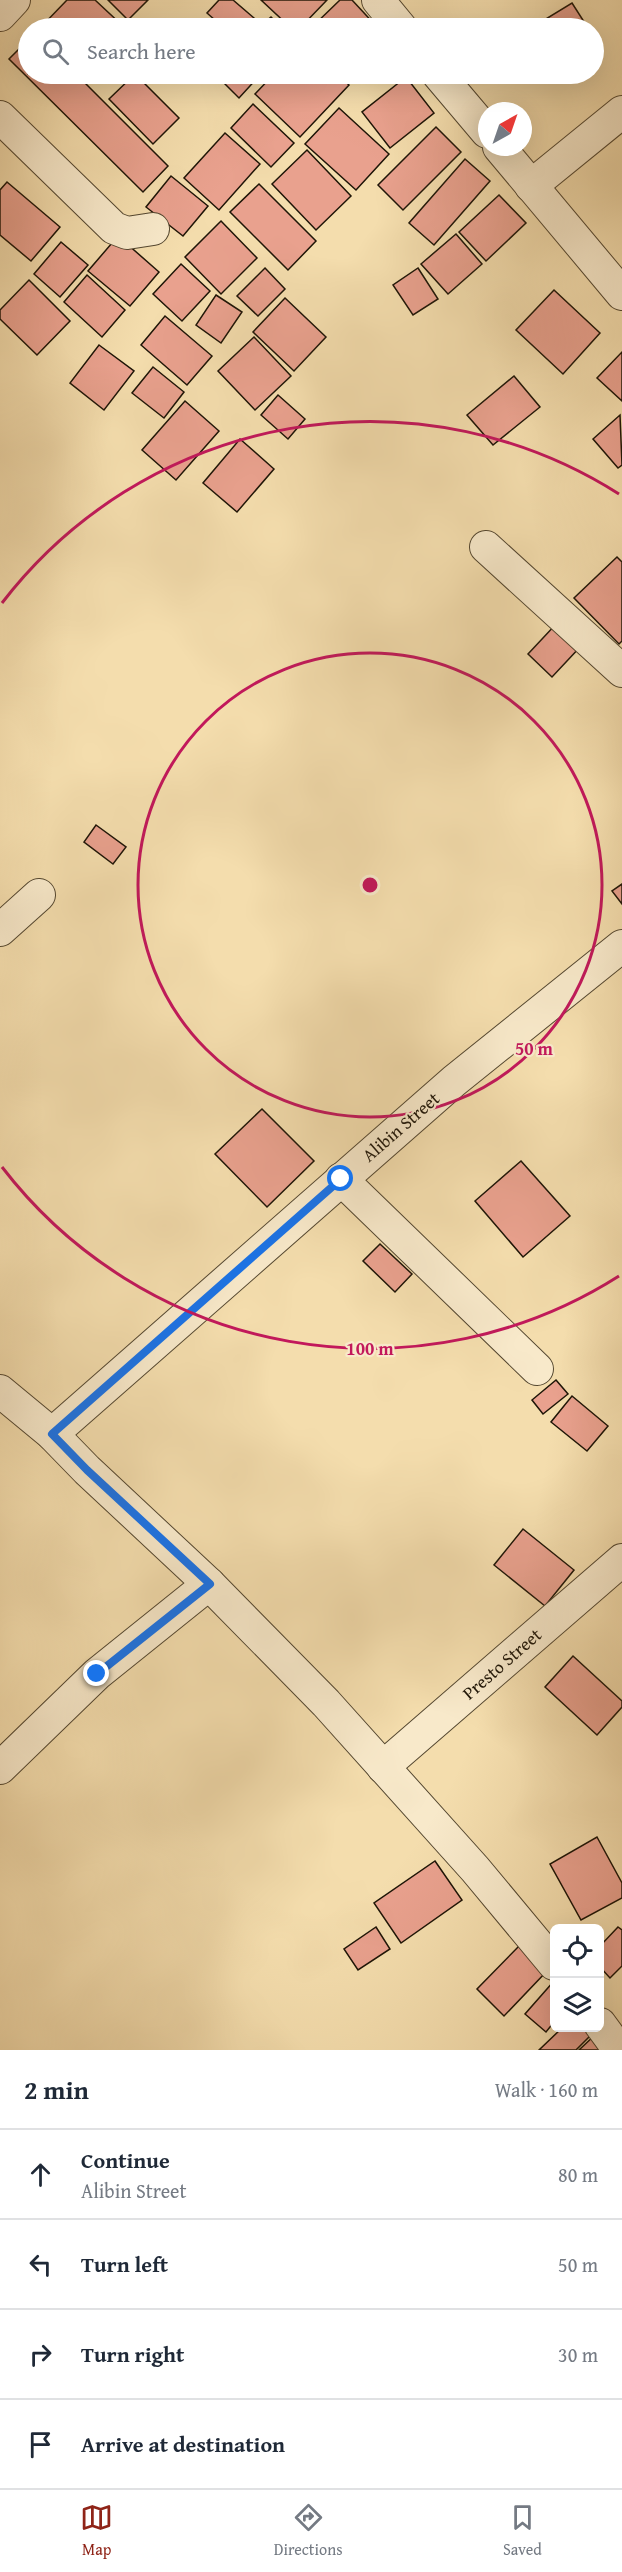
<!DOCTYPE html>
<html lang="en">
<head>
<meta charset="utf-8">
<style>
  body { margin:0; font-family:"Gentium Book Plus",serif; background:#f2f2f3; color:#1f2937 }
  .controls { position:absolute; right:18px; bottom:18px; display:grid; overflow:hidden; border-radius:9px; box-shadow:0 6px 24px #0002 }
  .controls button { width:54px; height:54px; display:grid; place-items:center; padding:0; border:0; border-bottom:2px solid #e0e1e3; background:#fff; color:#1f2937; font:30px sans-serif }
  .compass { position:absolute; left:478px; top:102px; width:54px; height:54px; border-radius:50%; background:#fff; box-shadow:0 6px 24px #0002; rotate:40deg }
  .stop { position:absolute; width:18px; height:18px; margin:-14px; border:4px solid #1a73e8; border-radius:50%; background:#fff }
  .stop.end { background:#1a73e8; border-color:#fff; box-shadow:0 2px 6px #0008 }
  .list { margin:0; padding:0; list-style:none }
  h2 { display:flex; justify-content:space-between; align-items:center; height:78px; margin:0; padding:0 24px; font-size:26px }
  h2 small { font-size:20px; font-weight:400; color:#747a83 }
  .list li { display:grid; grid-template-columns:39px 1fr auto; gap:18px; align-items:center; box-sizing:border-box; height:90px; padding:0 24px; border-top:2px solid #e0e1e3 }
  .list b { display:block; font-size:22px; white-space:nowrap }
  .list p { margin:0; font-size:20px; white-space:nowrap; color:#747a83 }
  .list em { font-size:20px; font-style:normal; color:#747a83 }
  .icon { flex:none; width:33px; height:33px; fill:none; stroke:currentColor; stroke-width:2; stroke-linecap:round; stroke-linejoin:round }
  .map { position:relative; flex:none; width:622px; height:2050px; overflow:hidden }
  .search { position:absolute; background:#fff; box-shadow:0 6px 24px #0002; left:18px; right:18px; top:18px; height:66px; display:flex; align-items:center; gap:15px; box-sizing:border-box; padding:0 21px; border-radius:33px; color:#747a83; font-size:22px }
  .sheet { height:438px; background:#fff }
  nav { display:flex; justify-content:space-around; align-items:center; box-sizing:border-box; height:84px; border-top:2px solid #e0e1e3; background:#fff; font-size:16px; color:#747a83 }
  nav a { display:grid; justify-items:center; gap:3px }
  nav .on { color:#8f2418 }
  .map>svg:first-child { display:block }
</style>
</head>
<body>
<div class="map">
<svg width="622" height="2050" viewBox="0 0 622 2050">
  <rect width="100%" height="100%" fill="#f4ddad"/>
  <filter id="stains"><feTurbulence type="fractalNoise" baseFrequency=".00333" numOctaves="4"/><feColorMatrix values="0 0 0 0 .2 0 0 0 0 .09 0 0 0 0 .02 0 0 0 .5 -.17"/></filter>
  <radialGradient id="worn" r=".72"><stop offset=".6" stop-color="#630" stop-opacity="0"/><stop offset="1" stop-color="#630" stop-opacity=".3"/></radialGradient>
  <g fill="#e9a18e" stroke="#1e1507" stroke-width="1.5">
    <path d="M67 0H95L125 28H40Z"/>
    <path d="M108 0H148L128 20Z"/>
    <path d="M219 0H233L254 18 244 28H224L207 13Z"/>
    <path d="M261 0H327L300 28H291Z"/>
    <path d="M340 0H352L378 28H311Z"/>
    <path d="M572 3 588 28H531Z"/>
    <path d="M271 17 282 28H258Z"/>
    <path d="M28 40V74H76L168 166 143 192 9 59Z"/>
    <path d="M135 74 179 118 153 144 109 99Z"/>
    <path d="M215 74H261L239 98Z"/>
    <path d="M274 74H337L349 85 300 137 255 94Z"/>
    <path d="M406 77 434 113 390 148 362 112Z"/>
    <path d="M253 104 294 143 271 167 231 128Z"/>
    <path d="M339 108 389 154 356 190 305 144Z"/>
    <path d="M436 127 461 152 403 210 378 185Z"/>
    <path d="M225 133 260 164 219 210 184 178Z"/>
    <path d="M307 150 351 196 316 230 272 184Z"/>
    <path d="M465 159 490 181 434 245 409 223Z"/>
    <path d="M171 176 208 206 183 236 146 207Z"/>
    <path d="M7 182 60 227 31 261 0 235V190Z"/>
    <path d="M259 184 316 241 288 270 230 212Z"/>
    <path d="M499 195 526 223 486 261 459 232Z"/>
    <path d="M221 221 257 258 221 294 185 257Z"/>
    <path d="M456 234 482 264 448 294 421 264Z"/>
    <path d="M118 236 159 272 130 306 88 271Z"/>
    <path d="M61 242 88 265 60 297 34 274Z"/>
    <path d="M181 264 210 291 182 321 153 294Z"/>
    <path d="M265 268 285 289 258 316 237 296Z"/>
    <path d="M418 268 438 299 413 315 393 285Z"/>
    <path d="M87 275 125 310 102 337 64 302Z"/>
    <path d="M29 280 70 321 37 355 0 319V310Z"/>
    <path d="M554 290 600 333 563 374 516 330Z"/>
    <path d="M216 295 242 312 221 343 196 325Z"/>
    <path d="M285 298 326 337 294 371 253 332Z"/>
    <path d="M165 316 212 356 187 385 141 345Z"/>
    <path d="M254 337 291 376 255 410 218 371Z"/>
    <path d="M99 345 134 371 104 410 70 383Z"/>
    <path d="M622 352V401L597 378Z"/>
    <path d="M153 367 184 392 164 418 132 393Z"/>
    <path d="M514 376 540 407 493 445 467 415Z"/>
    <path d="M278 395 305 419 288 439 261 415Z"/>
    <path d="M185 401 219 431 176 480 142 450Z"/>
    <path d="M620 415 622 465 618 468 593 439Z"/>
    <path d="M240 439 274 469 237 512 203 483Z"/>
    <path d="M617 557 622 562V641L619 644 574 598Z"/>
    <path d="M557 623 581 646 552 677 528 654Z"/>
    <path d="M96 825 126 847 113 864 84 842Z"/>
    <path d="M622 884V904L612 891Z"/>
    <path d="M262 1109 314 1161 267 1207 215 1154Z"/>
    <path d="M521 1161 570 1216 523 1257 475 1201Z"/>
    <path d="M380 1244 412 1274 395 1292 363 1261Z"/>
    <path d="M556 1380 568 1394 543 1414 532 1400Z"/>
    <path d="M572 1396 608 1426 587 1451 551 1422Z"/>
    <path d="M523 1529 574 1570 545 1606 494 1565Z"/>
    <path d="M573 1656 622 1701V1707L597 1735 545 1687Z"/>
    <path d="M597 1837 622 1883V1898L581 1920 550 1864Z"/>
    <path d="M435 1861 462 1900 401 1943 374 1903Z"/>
    <path d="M376 1927 390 1949 358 1970 344 1949Z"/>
    <path d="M618 1927 622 1930V1966L610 1978 600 1967V1946Z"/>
    <path d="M519 1946 546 1972 504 2016 477 1989Z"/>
    <path d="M554 1981V2022L546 2032 525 2014Z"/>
    <path d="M562 2028H594L596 2030 576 2050H539Z"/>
    <path d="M596 2034 611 2050H579Z"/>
  </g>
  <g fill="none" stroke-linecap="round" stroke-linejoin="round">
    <g stroke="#544730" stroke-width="34">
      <g id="minor">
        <path d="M378 0 401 28"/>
        <path d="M0 15 14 0"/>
        <path d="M438 74 487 132"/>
        <path d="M0 117 114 228 127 233 153 229"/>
        <path d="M499 147 622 294"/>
        <path d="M531 186 622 112"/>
        <path d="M486 547 622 671"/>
        <path d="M0 930 39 895"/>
        <path d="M341 1179 537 1369"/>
        <path d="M0 1391 52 1434 87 1470 209 1584 326 1703 475 1869 554 1964"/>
        <path d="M52 1434 454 1081 622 946"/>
        <path d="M383 1767 622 1560"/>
        <path d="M0 1768 97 1674 209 1584"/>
        <path d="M600 2024 619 2050"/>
      </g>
    </g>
    <use href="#minor" stroke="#f8e9ca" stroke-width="32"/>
  </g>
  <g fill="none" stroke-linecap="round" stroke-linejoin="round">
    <path stroke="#1a73e8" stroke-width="8" d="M97 1674 210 1584 87 1470 52 1434 341 1179"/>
  </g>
  <g fill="none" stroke="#c2185b" stroke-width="3">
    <circle cx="370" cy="885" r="232"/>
    <path d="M619 1276A464 464 0 0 1 2 1167M2 603A464 464 0 0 1 619 494"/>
  </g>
  <g text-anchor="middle" stroke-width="4.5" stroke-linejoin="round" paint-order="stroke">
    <g font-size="18" fill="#1e1507" stroke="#f8e9ca">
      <text transform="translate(401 1127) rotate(-41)" y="6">Alibin Street</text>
      <text transform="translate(502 1664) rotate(-41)" y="6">Presto Street</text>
    </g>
  </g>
  <circle cx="370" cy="885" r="9" fill="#c2185b" stroke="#f8e9ca" stroke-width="3"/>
  <g font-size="18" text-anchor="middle" font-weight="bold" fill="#c2185b" stroke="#f8e9ca" stroke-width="4.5" stroke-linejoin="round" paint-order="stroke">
    <text x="534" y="1055">50 m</text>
    <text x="370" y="1355">100 m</text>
  </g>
  <rect width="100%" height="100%" filter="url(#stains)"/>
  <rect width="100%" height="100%" fill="url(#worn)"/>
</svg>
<div class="controls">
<button><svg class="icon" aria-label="locate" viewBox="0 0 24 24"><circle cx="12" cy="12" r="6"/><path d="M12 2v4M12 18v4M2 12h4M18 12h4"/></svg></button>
<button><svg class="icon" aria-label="layers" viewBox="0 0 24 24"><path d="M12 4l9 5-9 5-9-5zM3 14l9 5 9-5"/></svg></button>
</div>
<svg class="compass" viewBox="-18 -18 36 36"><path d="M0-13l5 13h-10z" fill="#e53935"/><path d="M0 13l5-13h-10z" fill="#747a83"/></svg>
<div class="stop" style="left:341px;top:1179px"></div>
<div class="stop end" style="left:97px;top:1674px"></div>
<div class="search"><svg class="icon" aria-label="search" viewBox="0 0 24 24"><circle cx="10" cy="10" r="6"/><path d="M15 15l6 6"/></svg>Search here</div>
</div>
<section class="sheet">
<h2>2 min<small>Walk · 160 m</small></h2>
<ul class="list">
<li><svg class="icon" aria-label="ahead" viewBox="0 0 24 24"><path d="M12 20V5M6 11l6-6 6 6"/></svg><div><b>Continue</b><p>Alibin Street</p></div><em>80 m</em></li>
<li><svg class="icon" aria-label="left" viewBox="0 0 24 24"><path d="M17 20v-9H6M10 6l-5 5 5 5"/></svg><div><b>Turn left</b></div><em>50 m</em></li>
<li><svg class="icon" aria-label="right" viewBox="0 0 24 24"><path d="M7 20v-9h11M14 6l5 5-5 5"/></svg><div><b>Turn right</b></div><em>30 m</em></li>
<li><svg class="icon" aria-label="arrive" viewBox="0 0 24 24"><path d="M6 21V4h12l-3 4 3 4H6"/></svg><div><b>Arrive at destination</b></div></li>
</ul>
</section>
<nav>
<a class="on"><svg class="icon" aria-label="map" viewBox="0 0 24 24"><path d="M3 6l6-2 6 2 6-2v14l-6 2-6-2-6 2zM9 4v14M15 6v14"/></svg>Map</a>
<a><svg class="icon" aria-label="directions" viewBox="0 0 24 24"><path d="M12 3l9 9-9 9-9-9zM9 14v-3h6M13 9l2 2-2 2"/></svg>Directions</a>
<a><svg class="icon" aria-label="saved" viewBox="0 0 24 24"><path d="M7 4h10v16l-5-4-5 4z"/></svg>Saved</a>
</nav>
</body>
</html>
